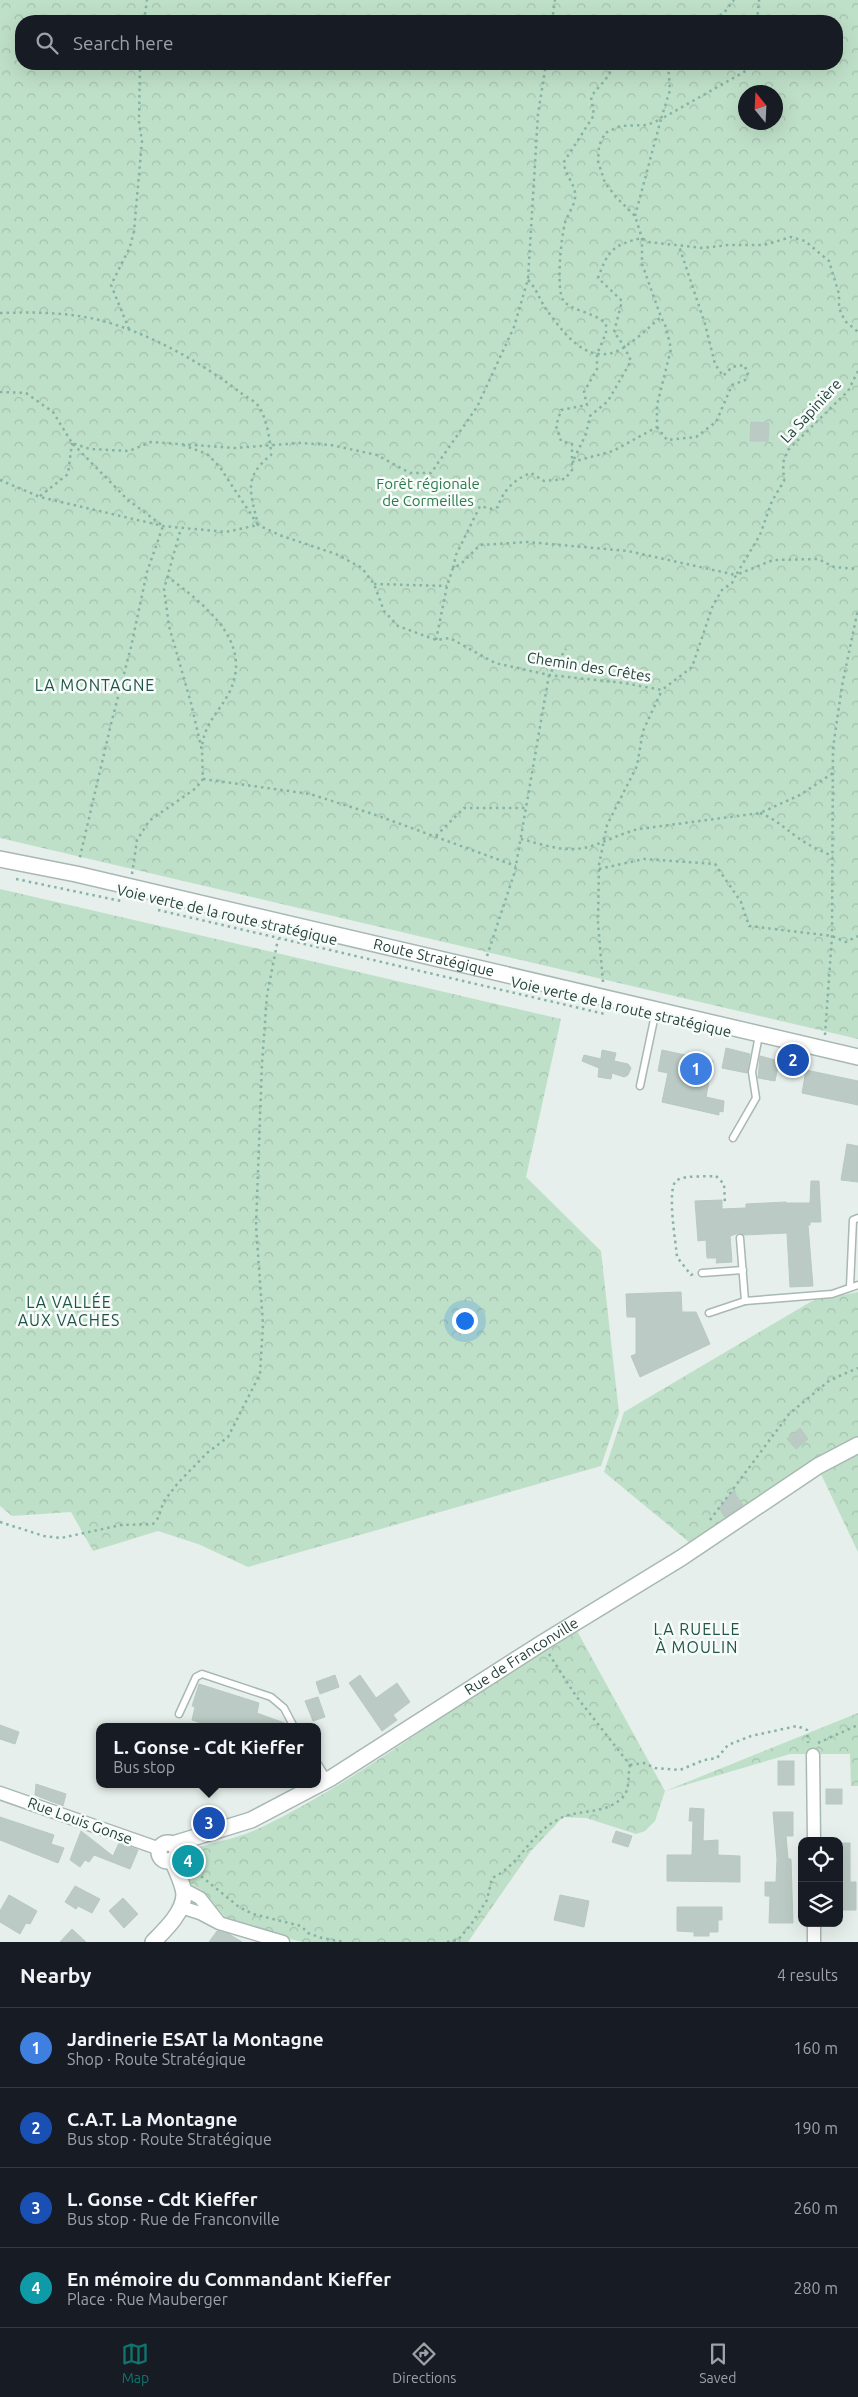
<!DOCTYPE html>
<html lang="en">
<head>
<meta charset="utf-8">
<style>
  body { margin:0; font-family:Ubuntu,sans-serif; background:#242831; color:#f1f3f6 }
  .controls { position:absolute; right:15px; bottom:15px; display:grid; overflow:hidden; border-radius:10px; box-shadow:0 5px 20px #0002 }
  .controls button { width:45px; height:45px; display:grid; place-items:center; padding:0; border:0; border-bottom:1px solid #363941; background:#171b24; color:#f1f3f6; font:25px sans-serif }
  .compass { position:absolute; left:738px; top:85px; width:45px; height:45px; border-radius:50%; background:#171b24; box-shadow:0 5px 20px #0002; rotate:342deg }
  .you { position:absolute; left:464px; top:1320px; width:18px; height:18px; margin:-12px; border:4px solid #fff; border-radius:50%; background:#1a73e8; box-shadow:0 0 0 8px #1a73e833 }
  .badge { display:grid; place-items:center; width:32px; height:32px; border-radius:50%; background:#0f766e; color:#fff; font-size:16px; font-weight:700 }
  .pin { position:absolute; translate:-50% -50%; border:2px solid #fff; box-shadow:0 1px 5px #0006 }
  .popup { position:absolute; left:96px; top:1723px; width:225px; height:65px; box-sizing:border-box; display:grid; place-content:center; border-radius:10px; background:#171b24; filter:drop-shadow(0 1px 4px #0005); font-size:16px; white-space:nowrap; color:#9ea1a6 }
  .popup b { font-size:19px; color:#f1f3f6 }
  .popup::after { content:''; position:absolute; left:50%; top:100%; margin-left:-10px; border:10px solid transparent; border-top-color:#171b24 }
  .list { margin:0; padding:0; list-style:none }
  h2 { display:flex; justify-content:space-between; align-items:center; height:65px; margin:0; padding:0 20px; font-size:21px }
  h2 small { font-size:16px; font-weight:400; color:#9ea1a6 }
  .list li { display:grid; grid-template-columns:32px 1fr auto; gap:15px; align-items:center; box-sizing:border-box; height:80px; padding:0 20px; border-top:1px solid #363941 }
  .list b { display:block; font-size:19px; white-space:nowrap }
  .list p { margin:0; font-size:16px; white-space:nowrap; color:#9ea1a6 }
  .list em { font-size:16px; font-style:normal; color:#9ea1a6 }
  .icon { flex:none; width:28px; height:28px; fill:none; stroke:currentColor; stroke-width:2; stroke-linecap:round; stroke-linejoin:round }
  .map { position:relative; flex:none; width:858px; height:1942px; overflow:hidden }
  .search { position:absolute; background:#171b24; box-shadow:0 5px 20px #0002; left:15px; right:15px; top:15px; height:55px; display:flex; align-items:center; gap:12px; box-sizing:border-box; padding:0 18px; border-radius:20px; color:#9ea1a6; font-size:19px }
  .sheet { height:385px; background:#171b24 }
  nav { display:flex; justify-content:space-around; align-items:center; box-sizing:border-box; height:70px; border-top:1px solid #363941; background:#171b24; font-size:14px; color:#9ea1a6 }
  nav a { display:grid; justify-items:center; gap:2px }
  nav .on { color:#0f766e }
  .map>svg:first-child { display:block }
</style>
</head>
<body>
<div class="map">
<svg width="858" height="1942" viewBox="0 0 858 1942">
  <defs>
    <pattern id="forest-crowns" width="20" height="18" patternUnits="userSpaceOnUse" patternTransform="scale(1.25)"><rect width="20" height="18" fill="#bfe0c8"/><path d="M2 6a3 3 0 1 1 6 0M12 15a3 3 0 1 1 6 0" fill="none" stroke="#a4c1ad"/></pattern>
  </defs>
  <rect width="100%" height="100%" fill="#e6efeb"/>
  <g fill="url(#forest-crowns)" fill-rule="evenodd">
    <path d="M0 0H858V1039L0 838ZM21 21H837V64H21ZM746 92H776V122H746Z"/>
    <path d="M0 889 561 1019 526 1177 601 1251 619 1413 601 1466 248 1567 198 1544 158 1531 93 1551 71 1512 12 1516 0 1506Z"/>
    <path d="M858 1292V1552L820 1472 701 1552 604 1472 624 1412 812 1301Z"/>
    <path d="M576 1629 665 1791 858 1713V1786H851L850 1754H790L665 1791 655 1821 645 1831 636 1834 586 1818 563 1817 531 1851 468 1942H303L263 1933 229 1922 202 1890 185 1881 178 1862 184 1851C208 1844 237 1839 260 1828 372 1774 469 1692 576 1629Z"/>
  </g>
  <g fill="#bbcac4" stroke="#b8c9c2">
    <path d="M751 422 769 423 768 441H750Z"/>
    <path d="M726 1048 750 1054 747 1073 722 1068Z"/>
    <path d="M602 1050 616 1053 614 1061 628 1064 631 1068 628 1075 624 1077 612 1073 611 1079 598 1077 599 1068 582 1061 584 1055 601 1059Z"/>
    <path d="M662 1050 713 1061 706 1097 724 1101 723 1112 719 1111V1115L662 1102 668 1073 658 1071Z"/>
    <path d="M760 1056 779 1061 775 1081 758 1078Z"/>
    <path d="M806 1070 858 1081V1105L802 1093Z"/>
    <path d="M847 1144 858 1146V1182L841 1180Z"/>
    <path d="M811 1181H819L821 1222H810V1225H808L813 1286 790 1287 787 1233 744 1235 739 1233 730 1236 732 1262 716 1263 717 1258H707L706 1240 698 1241 695 1201 722 1200V1209L746 1208V1204L786 1202V1203H810Z"/>
    <path d="M681 1292 682 1312H696L710 1344 640 1377 631 1356 636 1354V1317H627L626 1294Z"/>
    <path d="M800 1428 808 1439 796 1449 787 1439Z"/>
    <path d="M733 1491 743 1505 725 1517 719 1508Z"/>
    <path d="M335 1675 339 1687 320 1694 316 1682Z"/>
    <path d="M360 1675 376 1698 397 1683 410 1702 393 1715 397 1720 382 1731 349 1683Z"/>
    <path d="M199 1684 259 1703 257 1713 287 1724 288 1727H213L192 1720 195 1707 192 1706Z"/>
    <path d="M318 1697 325 1717 313 1721 305 1701Z"/>
    <path d="M0 1725 19 1732 15 1744 0 1739Z"/>
    <rect x="778" y="1761" width="16" height="24"/>
    <path d="M36 1784 66 1794 63 1806 35 1795Z"/>
    <rect x="826" y="1789" width="16" height="15"/>
    <path d="M690 1808 704 1809 703 1841 718 1840V1855L740 1856V1882L667 1881V1855H692L693 1821H689Z"/>
    <path d="M773 1812H793V1836H786L788 1859H791L793 1923H769L770 1896H765V1882H776L777 1859Z"/>
    <path d="M0 1817 54 1835 51 1844 64 1848 58 1863 0 1840Z"/>
    <path d="M81 1831 113 1856 119 1843 138 1850 130 1869 94 1855 89 1862 85 1860 80 1867 70 1860Z"/>
    <path d="M616 1831 632 1836 628 1847 612 1842Z"/>
    <path d="M839 1843H850V1882H856V1910H839Z"/>
    <path d="M75 1886 100 1899 92 1913 78 1906 76 1909 65 1902Z"/>
    <path d="M9 1895 37 1911 30 1924 26 1923 20 1934 0 1922V1911Z"/>
    <path d="M560 1895 589 1901 584 1927 554 1920Z"/>
    <path d="M123 1898 138 1914 124 1928 109 1911Z"/>
    <path d="M677 1907H722V1920H718V1932H709V1936H694V1932L677 1931Z"/>
    <path d="M72 1929 86 1942H60Z"/>
    <path d="M217 1931 229 1934 242 1942H209Z"/>
  </g>
  <g fill="none" stroke-linecap="round" stroke-linejoin="round">
    <g stroke="#a8b8b2" stroke-width="9">
      <g id="service">
        <path d="M640 1086 656 1010"/>
        <path d="M733 1138 756 1098 752 1072 759 1035"/>
        <path d="M740 1238 745 1301"/>
        <path d="M702 1273 743 1270"/>
        <path d="M850 1287 853 1220 858 1218"/>
        <path d="M709 1313 745 1301 832 1294 858 1285"/>
        <path d="M179 1714 196 1677 202 1674 271 1697 284 1708 294 1727"/>
        <path d="M318 1764 327 1779"/>
      </g>
    </g>
    <g stroke="#a8b8b2" stroke-width="15">
      <g id="minor">
        <path d="M813 1755 814 1841"/>
        <path d="M0 1793 160 1849"/>
        <path d="M183 1889 200 1898 218 1921"/>
        <path d="M181 1907 200 1913 219 1923 283 1942"/>
        <path d="M814 1923V1942"/>
      </g>
    </g>
    <g stroke="#a8b8b2" stroke-width="18">
      <g id="tertiary">
        <path id="s1" d="M0 859 76 874 858 1057"/>
        <circle cx="168" cy="1852" r="9"/>
        <path id="s2" d="M173 1844 251 1820 331 1778 542 1643 681 1558 818 1466 858 1445"/>
        <path d="M153 1942C165 1930 184 1912 184 1894 183 1883 176 1870 172 1860"/>
      </g>
    </g>
    <g stroke="#86b3a5" stroke-width="2.5" stroke-dasharray="2.5 4" stroke-linecap="butt">
      <path d="M144 21 147 0"/>
      <path d="M552 21 555 0"/>
      <path d="M708 21 723 14 734 0"/>
      <path d="M757 21 759 0"/>
      <path d="M635 216 661 119 758 64"/>
      <path d="M528 280C537 289 539 299 546 309 561 329 582 361 612 353 627 349 649 327 661 317L642 264V238L635 216 617 198 605 183 598 161 599 146 605 133 620 126 647 125 661 119 670 90 668 64"/>
      <path d="M0 313C34 312 66 312 99 320 147 332 201 362 241 393 246 397 256 401 259 407 266 416 271 443 271 455 242 478 251 493 258 525L282 536 336 554 362 568 374 584 384 611 398 626 436 640 450 638 495 663 549 675 624 683 662 690 692 667 713 605 722 590 732 583 736 575 773 560 818 559 834 567 858 569"/>
      <path d="M129 329 111 285 130 247 134 231 142 141 139 122 140 64"/>
      <path d="M0 392 26 393 53 412 72 443 90 449 129 451 151 442 235 448 300 443 331 445 377 455 410 473H431L477 407 514 327 528 279 538 114 546 64"/>
      <path d="M657 427 667 440 696 437 716 422 732 385 745 380 748 373 744 365 732 367 723 376 715 364 705 324 679 246"/>
      <path d="M73 444 128 500 163 526 147 572 131 647 111 724 79 861"/>
      <path d="M574 459 586 434 590 416 608 401 631 361 624 346 614 332 622 301 598 278C608 251 612 245 642 238L648 242 703 248 727 245H764L791 237 805 241 829 261 839 294V308L845 321 858 332"/>
      <path d="M572 462 613 451 657 427V405L671 349 666 327 661 317"/>
      <path d="M0 480 40 497 163 526 226 532 258 525 219 466 207 454 183 445"/>
      <path d="M40 496 68 474 72 443"/>
      <path d="M453 568 456 555 480 506 492 509 498 507C502 491 516 478 531 473L544 481 565 479 572 470V444L561 441 556 426 561 410 587 405 584 392 597 369V354L606 333V324C595 312 570 311 563 300 556 288 561 238 565 223 567 215 574 207 575 198 577 185 564 175 564 162L594 115 591 97C599 85 610 78 613 64"/>
      <path d="M167 576C203 604 255 641 229 693 219 712 204 724 202 747"/>
      <path d="M374 584 447 586"/>
      <path d="M436 640 447 586 453 568 461 564 480 545 527 542 628 551 736 575 760 535 772 501 784 481 783 463 788 450 848 391 858 371"/>
      <path d="M203 779 310 794 373 814 516 866"/>
      <path d="M760 813C777 820 783 827 797 837 808 845 820 851 833 856"/>
      <path d="M436 836 464 808H525"/>
      <path d="M521 839C541 844 562 852 583 848 601 845 620 833 639 829L760 813 800 795 833 773"/>
      <path d="M599 869 644 859 715 864 741 902 749 926 832 936 846 942 858 936"/>
      <path d="M132 874 137 840 149 821 196 788 203 779 202 751 191 703 169 626 164 589 181 528"/>
      <path d="M16 879 121 901"/>
      <path d="M158 910 605 1014"/>
      <path d="M487 956 515 871 549 675 566 649"/>
      <path d="M603 982 598 923 599 865 607 825 637 766 643 731 662 690"/>
      <path d="M825 1035 832 936 833 748 842 686 858 609"/>
      <path d="M693 1274 691 1275 677 1257C676 1243 666 1187 677 1180 686 1175 705 1177 716 1176L724 1184 725 1204"/>
      <path d="M710 1520 789 1414 830 1380 858 1368"/>
      <path d="M0 1522 44 1536 61 1538 121 1525 153 1524 158 1518 164 1501 178 1483 207 1453 228 1437 260 1374 263 1324 256 1226 262 1063 267 995 278 939"/>
      <path d="M549 1654 576 1696 630 1765"/>
      <path d="M818 1743 858 1725"/>
      <path d="M630 1765 644 1763 655 1768 680 1770 704 1760 717 1758 728 1745 751 1736 797 1726 807 1730 808 1743"/>
      <path d="M191 1868 239 1907 253 1914 301 1926 308 1933 322 1938 344 1942"/>
      <path d="M447 1942 458 1940 472 1923 487 1900 492 1878C519 1866 530 1834 557 1820 577 1808 603 1816 622 1798 631 1789 627 1777 630 1765"/>
    </g>
    <use href="#service" stroke="#fff" stroke-width="6"/>
    <use href="#minor" stroke="#fff" stroke-width="12"/>
    <use href="#tertiary" stroke="#fff" stroke-width="15"/>
  </g>
  <g text-anchor="middle" stroke-width="5" stroke-linejoin="round" paint-order="stroke">
    <g font-size="15" fill="#24423a" stroke="#f7fbf9">
      <text transform="translate(811 411) rotate(-47)" y="5">La Sapinière</text>
      <text transform="translate(589 667) rotate(9)" y="5">Chemin des Crêtes</text>
      <text transform="translate(227 915) rotate(13)" y="5">Voie verte de la route stratégique</text>
      <text dy="5" stroke="none"><textPath href="#s1" startOffset="445">Route Stratégique</textPath></text>
      <text transform="translate(621 1007) rotate(13)" y="5">Voie verte de la route stratégique</text>
      <text dy="5" stroke="none"><textPath href="#s2" startOffset="398">Rue de Franconville</textPath></text>
      <text transform="translate(80 1821) rotate(20)" y="5">Rue Louis Gonse</text>
    </g>
    <g font-size="15" fill="#2d7a4b" stroke="#f7fbf9">
      <text x="428" y="489">Forêt régionale<tspan x="428" dy="17">de Cormeilles</tspan></text>
    </g>
    <g font-size="16" letter-spacing="1" fill="#1f5548" stroke="#f7fbf9">
      <text x="95" y="691">LA MONTAGNE</text>
      <text x="69" y="1308">LA VALLÉE<tspan x="69" dy="18">AUX VACHES</tspan></text>
      <text x="697" y="1635">LA RUELLE<tspan x="697" dy="18">À MOULIN</tspan></text>
    </g>
  </g>
</svg>
<div class="controls">
<button><svg class="icon" aria-label="locate" viewBox="0 0 24 24"><circle cx="12" cy="12" r="6"/><path d="M12 2v4M12 18v4M2 12h4M18 12h4"/></svg></button>
<button><svg class="icon" aria-label="layers" viewBox="0 0 24 24"><path d="M12 4l9 5-9 5-9-5zM3 14l9 5 9-5"/></svg></button>
</div>
<svg class="compass" viewBox="-18 -18 36 36"><path d="M0-13l5 13h-10z" fill="#e53935"/><path d="M0 13l5-13h-10z" fill="#9ea1a6"/></svg>
<div class="you"></div>
<div class="pin badge" style="left:696px;top:1069px;background:#3f7fe0">1</div>
<div class="pin badge" style="left:793px;top:1060px;background:#1a4fb4">2</div>
<div class="pin badge" style="left:209px;top:1823px;background:#1a4fb4">3</div>
<div class="popup"><b>L. Gonse - Cdt Kieffer</b>Bus stop</div>
<div class="pin badge" style="left:188px;top:1861px;background:#0f9aa8">4</div>
<div class="search"><svg class="icon" aria-label="search" viewBox="0 0 24 24"><circle cx="10" cy="10" r="6"/><path d="M15 15l6 6"/></svg>Search here</div>
</div>
<section class="sheet">
<h2>Nearby<small>4 results</small></h2>
<ul class="list">
<li><span class="badge" style="background:#3f7fe0">1</span><div><b>Jardinerie ESAT la Montagne</b><p>Shop · Route Stratégique</p></div><em>160 m</em></li>
<li><span class="badge" style="background:#1a4fb4">2</span><div><b>C.A.T. La Montagne</b><p>Bus stop · Route Stratégique</p></div><em>190 m</em></li>
<li><span class="badge" style="background:#1a4fb4">3</span><div><b>L. Gonse - Cdt Kieffer</b><p>Bus stop · Rue de Franconville</p></div><em>260 m</em></li>
<li><span class="badge" style="background:#0f9aa8">4</span><div><b>En mémoire du Commandant Kieffer</b><p>Place · Rue Mauberger</p></div><em>280 m</em></li>
</ul>
</section>
<nav>
<a class="on"><svg class="icon" aria-label="map" viewBox="0 0 24 24"><path d="M3 6l6-2 6 2 6-2v14l-6 2-6-2-6 2zM9 4v14M15 6v14"/></svg>Map</a>
<a><svg class="icon" aria-label="directions" viewBox="0 0 24 24"><path d="M12 3l9 9-9 9-9-9zM9 14v-3h6M13 9l2 2-2 2"/></svg>Directions</a>
<a><svg class="icon" aria-label="saved" viewBox="0 0 24 24"><path d="M7 4h10v16l-5-4-5 4z"/></svg>Saved</a>
</nav>
</body>
</html>
